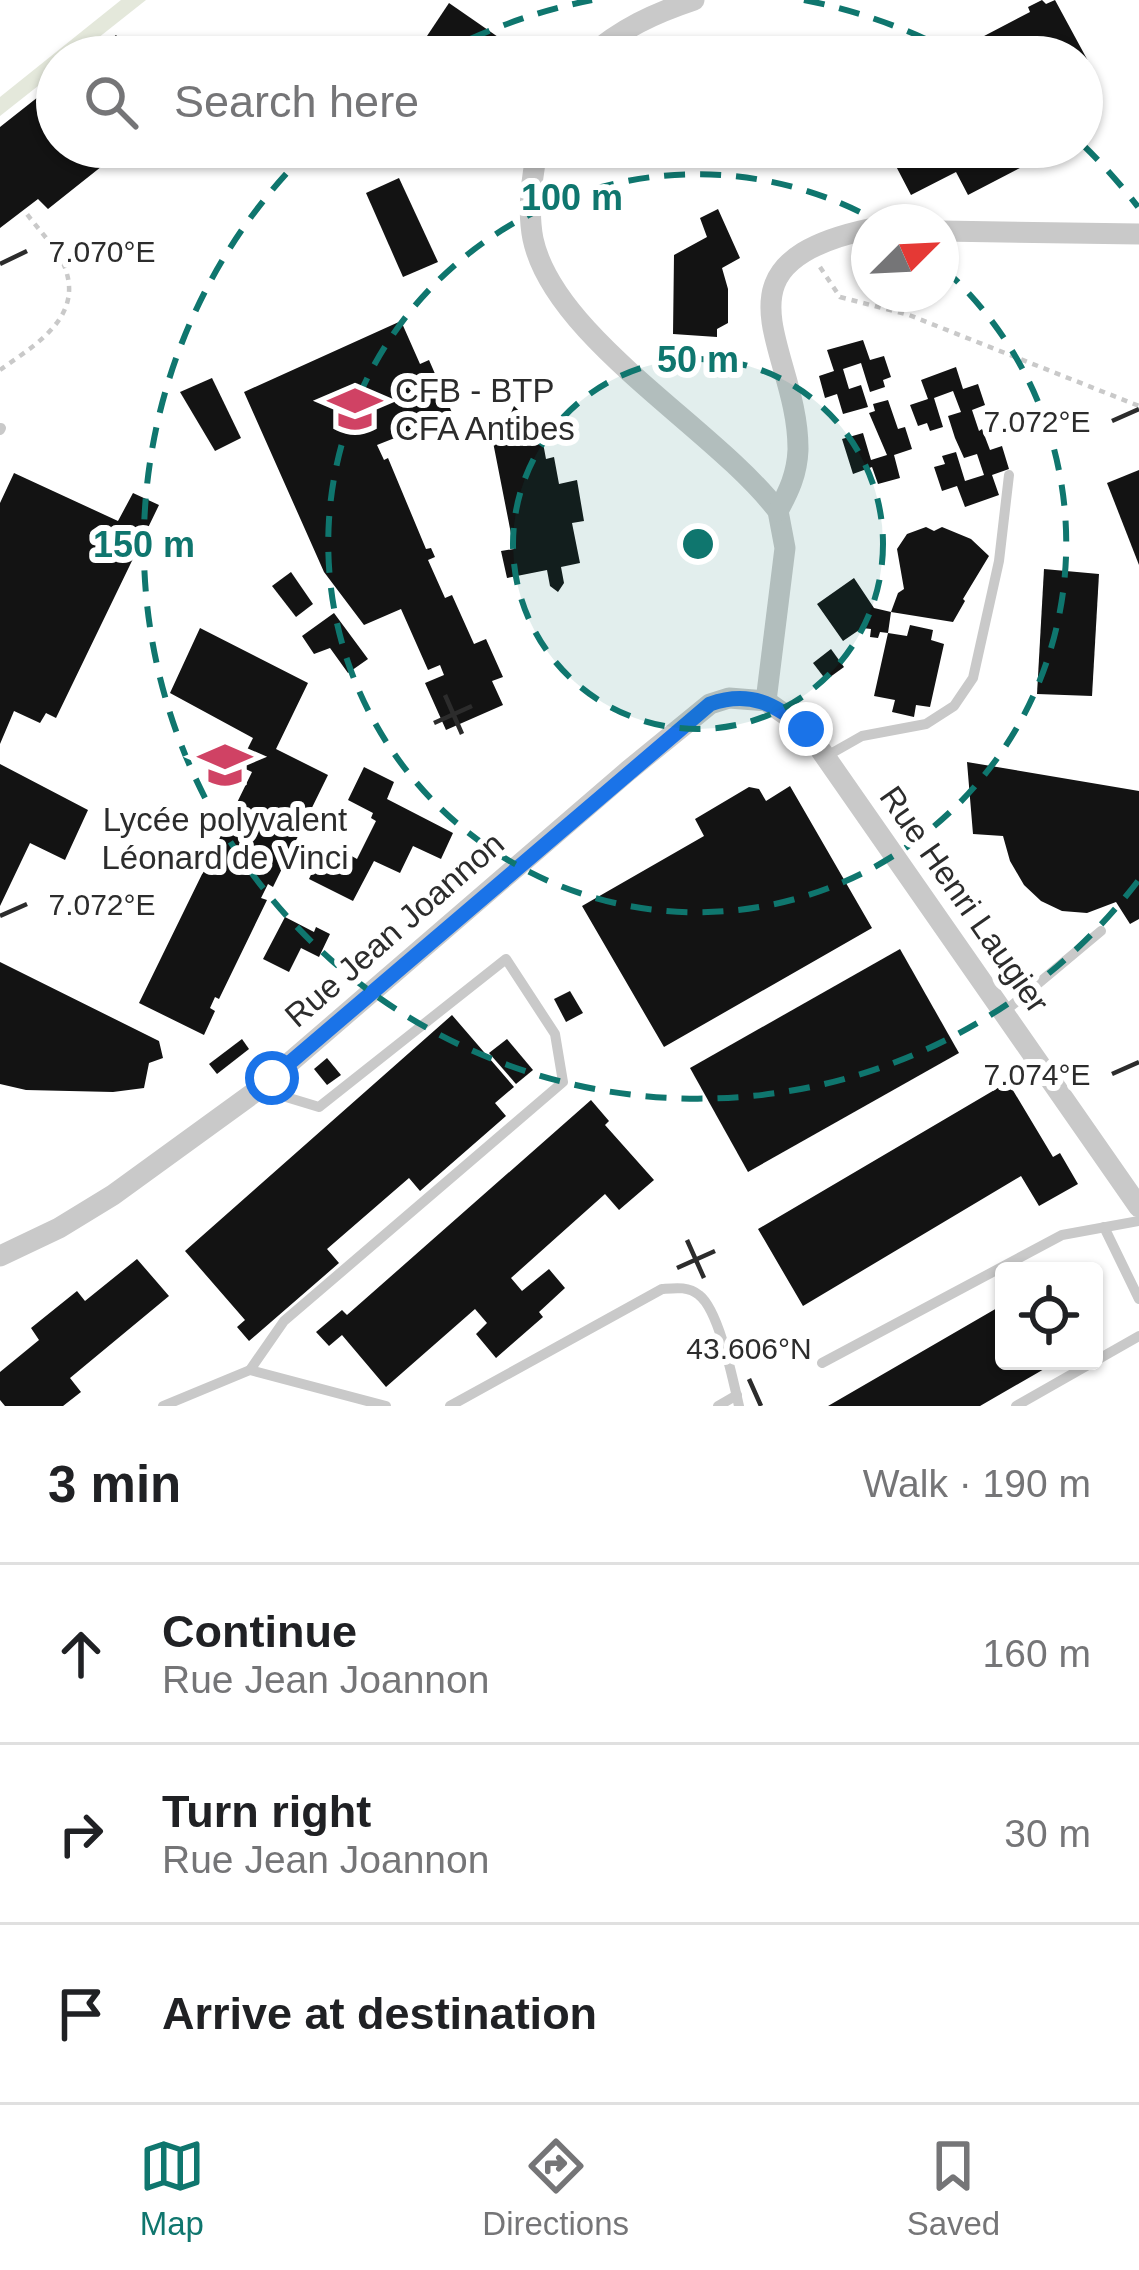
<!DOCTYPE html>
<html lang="en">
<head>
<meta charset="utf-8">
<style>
  body { margin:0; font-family:Helvetica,sans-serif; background:#f6f6f6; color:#202124 }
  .controls { position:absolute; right:36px; bottom:36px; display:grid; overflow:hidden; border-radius:12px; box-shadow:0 3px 9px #0004 }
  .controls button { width:108px; height:108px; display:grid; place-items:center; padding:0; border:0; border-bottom:3px solid #e0e0e0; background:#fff; color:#202124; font:60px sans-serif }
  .compass { position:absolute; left:851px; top:204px; width:108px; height:108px; border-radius:50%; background:#fff; box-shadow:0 3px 9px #0004; rotate:66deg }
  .stop { position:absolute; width:36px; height:36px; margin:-27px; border:9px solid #1a73e8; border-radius:50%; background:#fff }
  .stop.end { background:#1a73e8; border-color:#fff; box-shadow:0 3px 12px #0008 }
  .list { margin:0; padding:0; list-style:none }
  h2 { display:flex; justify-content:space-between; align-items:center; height:156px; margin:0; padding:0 48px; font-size:51px }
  h2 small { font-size:39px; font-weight:400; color:#757577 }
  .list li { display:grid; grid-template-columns:78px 1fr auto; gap:36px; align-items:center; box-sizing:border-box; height:180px; padding:0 48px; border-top:3px solid #e0e0e0 }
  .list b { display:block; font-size:45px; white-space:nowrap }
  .list p { margin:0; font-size:39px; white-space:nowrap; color:#757577 }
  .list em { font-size:39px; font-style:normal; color:#757577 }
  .icon { flex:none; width:66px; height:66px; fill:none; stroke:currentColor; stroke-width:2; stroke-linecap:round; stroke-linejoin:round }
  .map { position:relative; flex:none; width:1139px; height:1406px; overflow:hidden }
  .search { position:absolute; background:#fff; box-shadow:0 3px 9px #0004; left:36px; right:36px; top:36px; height:132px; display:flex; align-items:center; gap:30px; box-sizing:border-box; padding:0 42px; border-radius:66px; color:#757577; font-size:45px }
  .sheet { height:696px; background:#fff }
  nav { display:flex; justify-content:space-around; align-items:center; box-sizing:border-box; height:168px; border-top:3px solid #e0e0e0; background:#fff; font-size:33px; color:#757577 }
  nav a { display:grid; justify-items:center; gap:6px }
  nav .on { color:#0f766e }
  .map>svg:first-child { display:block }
</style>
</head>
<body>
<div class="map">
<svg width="1139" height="1406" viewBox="0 0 1139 1406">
  <rect width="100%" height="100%" fill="#fff"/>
  <path fill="#e4e8db" d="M121 0H146L74 57H57V71L0 116V97Z"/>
  <g fill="#131313">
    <path d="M1042 0 1046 4 1055 0 1094 72 1082 79V57H944L1030 12 1028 7Z"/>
    <path d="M449 3 517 50 511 57H413Z"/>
    <path d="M116 35 135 57H88Z"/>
    <path d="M57 82V147H126L48 209 38 199 0 228V127Z"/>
    <path d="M886 147H1040L1045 155 968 195 956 172 911 195Z"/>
    <path d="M399 178 438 262 403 277 366 193Z"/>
    <path d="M718 209 740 258 722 268 728 289V323L717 329V337L673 334 674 255 707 237 700 218Z"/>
    <path d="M401 321 420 364 429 360 453 415 377 445 384 460 388 458 426 549 431 548 435 557 428 560 445 598 452 595 474 644 486 639 503 677 492 681 503 705 446 730 425 683 444 675 440 665 428 670 401 609 364 625 324 572 244 392Z"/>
    <path d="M863 340 870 360 884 356 891 377 883 380 885 387 870 392 861 363 843 369 849 389 861 385 868 407 843 414 837 394 825 398 819 376 834 371 827 350Z"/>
    <path d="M956 367 963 389 978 384 985 405 972 410 979 431 982 429 990 450 1002 446 1009 469 992 475 999 495 965 507 957 486 942 491 934 467 945 464 942 456 956 452 965 481 984 475 977 454 964 458 955 438 948 416 961 412 953 391 934 398 943 427 930 431 927 423 918 426 910 405 928 399 921 380Z"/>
    <path d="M212 378 241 438 215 451 180 392Z"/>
    <path d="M888 400 898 429 905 427 912 449 894 455 900 478 878 484 872 467 853 474 842 439 863 433 871 460 887 455 869 413 875 411 873 404Z"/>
    <path d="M514 406 541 432 546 459 554 457 559 484 577 480 584 521 572 523 580 563 561 567 564 583 558 592 550 586 547 570 507 578 501 551 514 549 493 442 499 441Z"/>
    <path d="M1139 470V565L1107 483Z"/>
    <path d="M14 473 118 521 133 493 159 505 56 718 46 713 40 723 14 711 0 744V503Z"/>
    <path d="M926 527 934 531 942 527 971 539 989 556 963 599 965 601 953 622 891 612 898 593 904 589 897 549 907 534Z"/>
    <path d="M1044 569 1099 574 1092 696 1037 694Z"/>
    <path d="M291 572 313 604 296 617 272 586Z"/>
    <path d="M854 578 874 608 891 612 888 633 880 632 878 638 870 637 871 629 862 628 843 641 817 604Z"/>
    <path d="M334 613 368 659 348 673 330 648 314 654 302 636Z"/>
    <path d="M910 625 933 630 931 640 944 644 930 707 916 705 914 717 892 712 895 700 874 696 888 633 907 636Z"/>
    <path d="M200 628 308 683 276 749 328 775 273 887 268 884 261 898 267 900 219 999 215 997 210 1008 215 1011 204 1035 139 1003 252 772 239 766 253 738 170 693Z"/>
    <path d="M831 649 844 667 826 680 813 663Z"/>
    <path d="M967 762 1139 791V919L1130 924 1116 902 1087 913 1062 911 1041 901 1024 885 1010 861 1003 836 973 834Z"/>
    <path d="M0 764 88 810 65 860 30 843 0 906Z"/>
    <path d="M364 767 394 782 387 799 453 833 441 859 413 846 400 873 374 861 353 901 309 879 322 851 344 862 348 854 357 859 376 821 371 818 373 813 348 800Z"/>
    <path d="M790 786 872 928 664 1047 582 906 704 836 695 819 749 787 759 789 766 801Z"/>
    <path d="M285 917 314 932 316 927 330 934 319 957 301 948 289 972 263 959Z"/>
    <path d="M900 949 959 1053 748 1172 690 1068Z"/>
    <path d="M0 962 159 1041 163 1058 149 1063 144 1088 113 1092 26 1090 0 1084Z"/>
    <path d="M570 991 583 1013 566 1022 554 999Z"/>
    <path d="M452 1015 514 1087 495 1103 506 1116 420 1191 409 1178 327 1249 339 1263 249 1341 237 1327 245 1320 185 1251Z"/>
    <path d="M242 1039 249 1049 217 1074 209 1064Z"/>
    <path d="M507 1039 533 1070 516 1084 489 1053Z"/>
    <path d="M327 1058 341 1075 327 1085 314 1069Z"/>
    <path d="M1008 1082 1053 1157 1060 1153 1078 1184 1039 1206 1021 1176 803 1306 758 1229Z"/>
    <path d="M591 1100 609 1121 605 1125 654 1180 619 1210 605 1194 511 1278 522 1291 549 1269 565 1288 539 1312 543 1317 496 1358 476 1334 487 1323 475 1309 386 1387 342 1335 329 1346 316 1332 342 1310 347 1315Z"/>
    <path d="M137 1259 169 1296 70 1378 81 1392 63 1406H5L0 1400V1372L39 1340 31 1328 77 1291 85 1301Z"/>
    <path d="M1004 1304V1361H1058L980 1406H828Z"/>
  </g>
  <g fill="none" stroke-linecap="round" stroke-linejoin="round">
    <g stroke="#c9c9c9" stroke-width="4.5" stroke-dasharray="6 6" stroke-linecap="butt">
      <path d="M820 267 840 297 909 315 1139 406"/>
      <path d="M0 370C30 348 80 321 67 274 62 252 37 229 24 210"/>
    </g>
    <g stroke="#c9c9c9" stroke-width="10">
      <path d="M0 430 1 428"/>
      <path d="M825 757 862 736 926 724 954 706 973 678 999 561 1009 475"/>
      <path d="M1004 1012 1101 931"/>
      <path d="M1104 1227 1139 1299"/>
      <path d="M822 1363 1062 1235 1139 1221"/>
      <path d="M250 1370 284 1321 563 1082 555 1034 506 959 319 1107 286 1097 273 1079"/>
      <path d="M163 1406 250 1370 386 1406"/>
      <path d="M450 1406 662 1289C675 1288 688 1286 699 1295 719 1310 733 1380 739 1406"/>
      <path d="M718 1406 737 1395"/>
      <path d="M1016 1406 1139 1336"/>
    </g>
    <g stroke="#c9c9c9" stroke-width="21">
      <path d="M589 57C620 29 655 13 694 0"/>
      <path d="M538 147C532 176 527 209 533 239 554 338 716 429 778 511L785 548 766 701"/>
      <path d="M941 231 1139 234"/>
      <path d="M778 511C789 491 797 474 798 450 799 349 702 265 869 229"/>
      <path d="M0 1256 59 1228 113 1195 259 1089 628 771 710 704 729 698 766 701 806 729 1139 1207"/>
    </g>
  </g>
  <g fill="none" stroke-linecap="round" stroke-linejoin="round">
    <path stroke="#1a73e8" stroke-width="15" d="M272 1078 710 704C750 690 775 704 806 729"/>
  </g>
  <path fill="none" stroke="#2c2c2c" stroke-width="4.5" d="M0 264 27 251M1112 421 1139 409M445 695 462 734M434 723 472 706M0 916 27 904M1112 1074 1139 1062M687 1240 704 1278M677 1268 715 1251M749 1379 761 1406"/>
  <circle cx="698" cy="544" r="185" fill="#0f766e" fill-opacity=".12"/>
  <g fill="none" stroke="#0f766e" stroke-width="6" stroke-dasharray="21 15">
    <circle cx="698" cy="544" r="185"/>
    <path d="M943 268A369 369 0 1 1 877 221"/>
    <path d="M1138 881A554 554 0 1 1 310 149M438 55A554 554 0 0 1 592 0M804 0A554 554 0 0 1 958 55M1083 145A554 554 0 0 1 1138 207"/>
  </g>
  <defs>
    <g id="school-bare" transform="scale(4.14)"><path d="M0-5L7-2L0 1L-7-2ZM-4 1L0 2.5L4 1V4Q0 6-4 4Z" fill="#d04264" stroke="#fff" stroke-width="2.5" paint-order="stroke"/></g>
  </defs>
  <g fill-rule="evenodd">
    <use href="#school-bare" x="355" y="409"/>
    <use href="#school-bare" x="225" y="765"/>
  </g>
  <g text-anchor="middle" stroke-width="12" stroke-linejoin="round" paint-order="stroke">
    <g font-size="33" fill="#2c2c2c" stroke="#fff" text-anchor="start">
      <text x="395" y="402">CFB - BTP<tspan x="395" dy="38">CFA Antibes</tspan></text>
      <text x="225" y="831" text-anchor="middle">Lycée polyvalent<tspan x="225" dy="38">Léonard de Vinci</tspan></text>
    </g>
    <g font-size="33" fill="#2c2c2c" stroke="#fff">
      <text transform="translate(965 899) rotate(55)" y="12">Rue Henri Laugier</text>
      <text transform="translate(394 929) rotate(-41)" y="12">Rue Jean Joannon</text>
    </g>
  </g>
  <g font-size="30" text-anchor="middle" fill="#2c2c2c" stroke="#fff" stroke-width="12" stroke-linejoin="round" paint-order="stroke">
    <text x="102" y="262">7.070°E</text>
    <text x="1037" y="432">7.072°E</text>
    <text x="102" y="915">7.072°E</text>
    <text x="1037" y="1085">7.074°E</text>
    <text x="749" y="1359">43.606°N</text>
  </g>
  <circle cx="698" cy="544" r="18" fill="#0f766e" stroke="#fff" stroke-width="6"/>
  <g font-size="36" text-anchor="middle" font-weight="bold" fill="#0f766e" stroke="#fff" stroke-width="12" stroke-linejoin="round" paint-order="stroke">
    <text x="572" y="210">100 m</text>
    <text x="698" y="372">50 m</text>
    <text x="144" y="557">150 m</text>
  </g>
</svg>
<div class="controls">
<button><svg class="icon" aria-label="locate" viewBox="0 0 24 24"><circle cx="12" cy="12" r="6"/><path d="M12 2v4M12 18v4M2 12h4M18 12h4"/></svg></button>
</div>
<svg class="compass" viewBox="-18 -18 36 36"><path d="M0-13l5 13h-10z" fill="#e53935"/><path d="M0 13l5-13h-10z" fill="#757577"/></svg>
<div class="stop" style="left:272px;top:1078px"></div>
<div class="stop end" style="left:806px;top:729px"></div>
<div class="search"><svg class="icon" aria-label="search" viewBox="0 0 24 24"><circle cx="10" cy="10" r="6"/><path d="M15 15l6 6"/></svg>Search here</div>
</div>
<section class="sheet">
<h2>3 min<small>Walk · 190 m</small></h2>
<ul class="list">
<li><svg class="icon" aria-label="ahead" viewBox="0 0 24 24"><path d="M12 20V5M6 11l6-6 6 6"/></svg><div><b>Continue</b><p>Rue Jean Joannon</p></div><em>160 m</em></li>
<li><svg class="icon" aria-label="right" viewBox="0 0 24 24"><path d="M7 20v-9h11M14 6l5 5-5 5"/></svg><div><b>Turn right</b><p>Rue Jean Joannon</p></div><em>30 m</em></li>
<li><svg class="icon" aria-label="arrive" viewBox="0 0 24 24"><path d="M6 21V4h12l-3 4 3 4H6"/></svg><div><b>Arrive at destination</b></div></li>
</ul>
</section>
<nav>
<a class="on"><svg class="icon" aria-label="map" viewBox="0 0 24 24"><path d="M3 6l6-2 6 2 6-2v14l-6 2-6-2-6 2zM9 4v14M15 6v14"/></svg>Map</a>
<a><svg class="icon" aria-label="directions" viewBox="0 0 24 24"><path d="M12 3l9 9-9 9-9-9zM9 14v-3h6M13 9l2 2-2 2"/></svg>Directions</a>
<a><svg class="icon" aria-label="saved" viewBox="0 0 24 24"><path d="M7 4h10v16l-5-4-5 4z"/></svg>Saved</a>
</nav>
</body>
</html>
